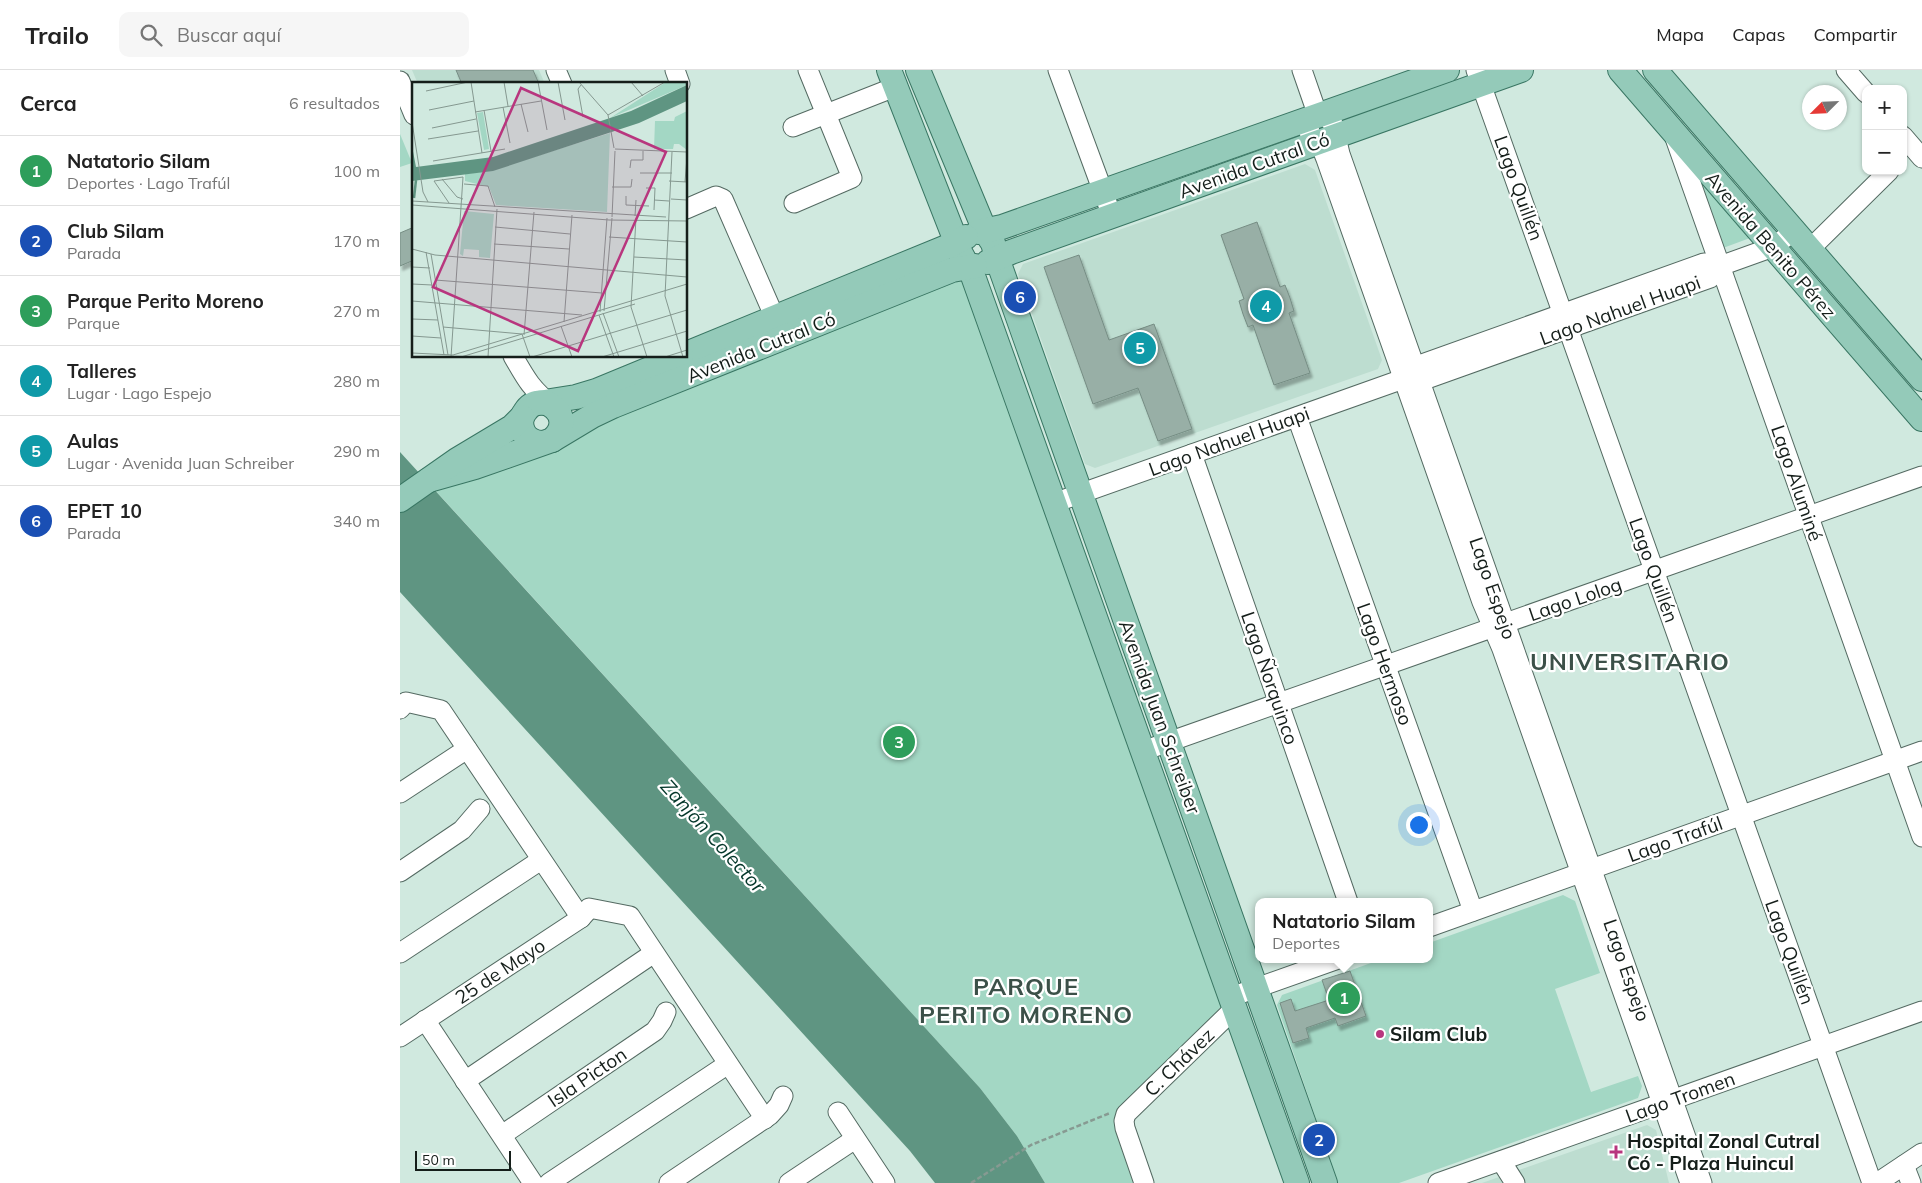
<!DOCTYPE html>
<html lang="es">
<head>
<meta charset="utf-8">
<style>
  body { margin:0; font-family:Mulish,sans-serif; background:#f6f6f6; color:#222 }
  .controls { position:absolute; right:15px; top:15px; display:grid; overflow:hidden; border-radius:10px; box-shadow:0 1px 4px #0004 }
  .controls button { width:45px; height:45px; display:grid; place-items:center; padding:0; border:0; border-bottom:1px solid #e0e0e0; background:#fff; color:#222; font:25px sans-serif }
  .compass { position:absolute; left:1402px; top:15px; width:45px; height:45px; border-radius:50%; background:#fff; box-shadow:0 1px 4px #0004; rotate:246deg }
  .scale { position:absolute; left:15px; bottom:12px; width:96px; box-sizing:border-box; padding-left:5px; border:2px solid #151e1a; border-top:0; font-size:14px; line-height:18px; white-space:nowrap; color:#151e1a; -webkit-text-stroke:4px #fff; paint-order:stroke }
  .you { position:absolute; left:1018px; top:754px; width:18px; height:18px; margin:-12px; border:4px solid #fff; border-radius:50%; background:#1a73e8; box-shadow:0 0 0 8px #1a73e833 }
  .badge { display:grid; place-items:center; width:32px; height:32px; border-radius:50%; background:#b8367e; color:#fff; font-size:16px; font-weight:700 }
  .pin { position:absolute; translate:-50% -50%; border:2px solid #fff; box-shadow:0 1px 5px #0006 }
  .popup { position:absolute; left:855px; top:828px; width:178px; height:65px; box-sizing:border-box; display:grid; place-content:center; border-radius:10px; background:#fff; filter:drop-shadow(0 1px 4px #0005); font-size:16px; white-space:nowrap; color:#767676 }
  .popup b { font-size:19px; color:#222 }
  .popup::after { content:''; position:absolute; left:50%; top:100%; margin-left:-10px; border:10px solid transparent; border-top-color:#fff }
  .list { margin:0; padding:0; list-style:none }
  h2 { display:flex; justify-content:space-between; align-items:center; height:65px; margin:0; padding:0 20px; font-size:21px }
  h2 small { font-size:16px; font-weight:400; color:#767676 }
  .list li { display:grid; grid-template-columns:32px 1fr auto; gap:15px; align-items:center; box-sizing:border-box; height:70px; padding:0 20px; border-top:1px solid #e0e0e0 }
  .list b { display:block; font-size:19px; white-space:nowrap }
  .list p { margin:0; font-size:16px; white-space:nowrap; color:#767676 }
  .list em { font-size:16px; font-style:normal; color:#767676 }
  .icon { flex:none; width:28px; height:28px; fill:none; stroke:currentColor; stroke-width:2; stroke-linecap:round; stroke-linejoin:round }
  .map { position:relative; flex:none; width:1522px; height:1113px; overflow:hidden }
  header { display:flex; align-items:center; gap:30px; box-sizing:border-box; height:70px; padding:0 25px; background:#fff; border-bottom:1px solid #e0e0e0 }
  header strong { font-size:24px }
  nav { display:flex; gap:28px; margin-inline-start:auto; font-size:18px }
  .search { width:350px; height:45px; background:#f6f6f6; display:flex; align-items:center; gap:12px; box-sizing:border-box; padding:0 18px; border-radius:10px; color:#767676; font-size:19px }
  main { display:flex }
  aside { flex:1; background:#fff }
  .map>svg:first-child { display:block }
</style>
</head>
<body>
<header>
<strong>Trailo</strong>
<div class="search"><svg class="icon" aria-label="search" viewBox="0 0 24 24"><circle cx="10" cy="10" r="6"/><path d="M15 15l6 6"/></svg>Buscar aquí</div>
<nav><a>Mapa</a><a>Capas</a><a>Compartir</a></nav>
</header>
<main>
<aside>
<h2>Cerca<small>6 resultados</small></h2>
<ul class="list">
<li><span class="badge" style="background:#2e9e5b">1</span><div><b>Natatorio Silam</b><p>Deportes · Lago Trafúl</p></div><em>100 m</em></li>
<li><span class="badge" style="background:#1a4fb4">2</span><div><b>Club Silam</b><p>Parada</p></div><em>170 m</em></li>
<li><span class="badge" style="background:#2e9e5b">3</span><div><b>Parque Perito Moreno</b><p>Parque</p></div><em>270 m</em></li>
<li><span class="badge" style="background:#0f9aa8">4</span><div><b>Talleres</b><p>Lugar · Lago Espejo</p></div><em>280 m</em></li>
<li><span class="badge" style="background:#0f9aa8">5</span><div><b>Aulas</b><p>Lugar · Avenida Juan Schreiber</p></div><em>290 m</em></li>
<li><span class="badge" style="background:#1a4fb4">6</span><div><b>EPET 10</b><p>Parada</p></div><em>340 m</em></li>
</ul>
</aside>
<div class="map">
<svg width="1522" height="1113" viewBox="0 0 1522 1113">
  <defs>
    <filter id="shadow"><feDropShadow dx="2.5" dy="4.5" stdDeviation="1" flood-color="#0004"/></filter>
  </defs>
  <rect width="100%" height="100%" fill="#d0e9df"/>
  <g fill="#bdddd0">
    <path d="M12 0H139L145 14H18Z"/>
    <path d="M905 94 915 100 982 290 978 299 695 398 685 394 618 204 623 194Z"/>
    <path d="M1247 1055 1256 1060 1269 1113H1082Z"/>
  </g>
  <g fill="#a3d7c4">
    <path d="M0 64 12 93 0 97Z"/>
    <path d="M1298 104 1350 168 1323 178Z"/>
    <path d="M563 206 822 938 727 1033 737 1113H645L617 1066 580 1018 35 420Z"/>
    <path d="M1163 825 1175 831 1200 903 1155 919 1191 1022 1238 1006 1242 1016 1238 1028 999 1113H938L877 935 882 925 982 889H1029V873Z"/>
  </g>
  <path fill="#5f9582" d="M0 382 580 1018 617 1066 645 1113H535L510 1081 0 522Z"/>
  <g fill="#98afa6" stroke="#768d84" filter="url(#shadow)">
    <path d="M56 0H133L139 14H62Z"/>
    <path d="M857 152 880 217 885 215 890 228 894 241 889 243 910 303 874 315 853 255 848 257 843 244 839 231 844 229 821 165Z"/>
    <path d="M14 157V190L0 196V163Z"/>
    <path d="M679 185 709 270 754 254 792 359 758 371 738 318 693 334 644 197Z"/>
    <path d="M950 901 966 946 938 956 935 948 906 958 909 968 893 973 880 933 891 929 895 941 929 930 922 910Z"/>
  </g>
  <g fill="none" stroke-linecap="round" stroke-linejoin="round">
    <g stroke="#546a62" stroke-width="21">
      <g id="minor">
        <path d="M156 0 162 14"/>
        <path d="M275 0 280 14"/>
        <path d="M658 0 712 146"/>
        <path d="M902 0 918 46"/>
        <path d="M1076 0 1472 1113"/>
        <path d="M1446 0 1466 23"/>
        <path d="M0 11 14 45"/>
        <path d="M393 57 495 17"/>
        <path d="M1503 66 1522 88"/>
        <path d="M1275 68 1522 767"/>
        <path d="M394 133 452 108 408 0"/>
        <path d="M286 139 316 126 323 129 375 248"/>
        <path d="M1410 179 1489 101"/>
        <path d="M113 286C126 309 132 320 153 336"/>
        <path d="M1004 303 1011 298 1304 193H1310L1320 196 1373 177 1394 161"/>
        <path d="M1008 313 1018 312 1310 208 1315 204 1320 196"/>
        <path d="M897 347 1073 841"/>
        <path d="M792 384 948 832"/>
        <path d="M654 433 1003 309"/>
        <path d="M0 639 6 632 41 640 181 848"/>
        <path d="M743 681 1522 406"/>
        <path d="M0 723 67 679"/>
        <path d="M0 802 62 760 80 739"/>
        <path d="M189 838 230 846 365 1049"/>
        <path d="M1029 857 1522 681"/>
        <path d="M0 883 141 790"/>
        <path d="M831 927 938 889"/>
        <path d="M25 950 133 1113"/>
        <path d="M0 967 181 848 189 839"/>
        <path d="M65 1011 254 883"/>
        <path d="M438 1042 485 1113"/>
        <path d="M102 1065 255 961 262 951 266 942"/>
        <path d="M1101 1091 1115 1113"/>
        <path d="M1504 1095 1511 1113"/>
        <path d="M149 1113 328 994"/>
        <path d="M269 1113 370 1045 379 1035 383 1026"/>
        <path d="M389 1113 455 1069"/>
        <path d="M744 1113 725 1058 724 1051 726 1044 835 938"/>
        <path d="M1038 1113 1522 941"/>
        <path d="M1290 1113 1102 579 1082 532 926 89 922 79 909 62 910 52 918 46 927 47 933 54 940 84 1302 1113"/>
        <path d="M1477 1113 1522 1083"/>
      </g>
    </g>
    <g stroke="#397663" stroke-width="26">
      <g id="major">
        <path d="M489 0 561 184 573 206 897 1113"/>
        <path d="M518 0 585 161 593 173 597 188 925 1113"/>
        <path d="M1220 0 1522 349"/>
        <path d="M1255 0 1522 309"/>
        <path d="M578 162 602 157 1047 0"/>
        <path d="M588 192 611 182 1121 0"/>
        <path d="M286 284 549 176 566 167"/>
        <path d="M138 333 176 327 196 321 281 286"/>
        <path d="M152 370 192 346 213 336 552 200 575 196"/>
        <path d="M29 410 75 397 152 370C179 347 141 317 125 342 121 347 120 354 123 361 126 369 133 372 141 373"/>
        <path d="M0 430 57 390 112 357 122 347"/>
      </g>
    </g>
    <path stroke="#879a92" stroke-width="2.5" stroke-dasharray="5 2.5" stroke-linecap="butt" d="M571 1113 631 1075 710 1043"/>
    <use href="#minor" stroke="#fff" stroke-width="19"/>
    <use href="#major" stroke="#94cab9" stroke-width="24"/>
  </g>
  <g fill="#b8367e" stroke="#fff" stroke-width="2">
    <circle cx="980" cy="964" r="5"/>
    <path d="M1213.5 1074.5h5v5h5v5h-5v5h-5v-5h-5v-5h5z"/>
  </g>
  <g text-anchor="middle" stroke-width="4.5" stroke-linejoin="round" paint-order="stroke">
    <g font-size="19" fill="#151e1a" stroke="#fff">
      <text transform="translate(854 95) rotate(-20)" y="7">Avenida Cutral Có</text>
      <text transform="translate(1119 118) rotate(70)" y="7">Lago Quillén</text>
      <text transform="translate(1371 175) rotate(49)" y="7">Avenida Benito Pérez</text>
      <text transform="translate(1220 240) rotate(-20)" y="7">Lago Nahuel Huapi</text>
      <text transform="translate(361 277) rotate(-22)" y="7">Avenida Cutral Có</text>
      <text transform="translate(829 371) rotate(-20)" y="7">Lago Nahuel Huapi</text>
      <text transform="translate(1397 413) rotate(71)" y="7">Lago Aluminé</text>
      <text transform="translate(1254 500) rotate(70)" y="7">Lago Quillén</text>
      <text transform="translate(1093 518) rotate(71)" y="7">Lago Espejo</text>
      <text transform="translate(1175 529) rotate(-19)" y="7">Lago Lolog</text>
      <text transform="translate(985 594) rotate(70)" y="7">Lago Hermoso</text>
      <text transform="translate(870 608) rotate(71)" y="7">Lago Ñorquinco</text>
      <text transform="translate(760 647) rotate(70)" y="7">Avenida Juan Schreiber</text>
      <text transform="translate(1275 769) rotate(-20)" y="7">Lago Trafúl</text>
      <text transform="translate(1390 882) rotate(70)" y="7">Lago Quillén</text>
      <text transform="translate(1227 900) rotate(71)" y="7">Lago Espejo</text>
      <text transform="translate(100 901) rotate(-33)" y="7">25 de Mayo</text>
      <text transform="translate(779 992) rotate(-44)" y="7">C. Chávez</text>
      <text transform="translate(187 1007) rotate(-34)" y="7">Isla Picton</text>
      <text transform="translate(1280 1027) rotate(-20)" y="7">Lago Tromen</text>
    </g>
    <g font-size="19" font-weight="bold" fill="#151e1a" stroke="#fff" text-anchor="start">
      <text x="990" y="971">Silam Club</text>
      <text x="1227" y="1078">Hospital Zonal Cutral<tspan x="1227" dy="22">Có - Plaza Huincul</tspan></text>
    </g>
    <g font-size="20" font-style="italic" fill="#04372a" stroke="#fff">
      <text transform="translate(313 766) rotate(48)" y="7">Zanjón Colector</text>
    </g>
    <g font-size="24" font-weight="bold" letter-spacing="1" fill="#3b5048" stroke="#fff">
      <text x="1230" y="600">UNIVERSITARIO</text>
      <text x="626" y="925">PARQUE<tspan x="626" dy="28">PERITO MORENO</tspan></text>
    </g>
  </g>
  <g transform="translate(12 12)">
    <rect width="275" height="275" fill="#d0e9df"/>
    <path d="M254 0H275V3L198 36ZM275 29V68L267 62H262L261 67H242L243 39H262L263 35ZM71 30 77 67 72 68 65 31ZM198 51 195 130 84 123 77 105 53 99V92L77 89ZM52 129 82 132 78 176 67 175V168L52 167 51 174 48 172Z" fill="#a3d7c4"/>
    <path d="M275 3V19L227 41 81 89 0 99V64L4 85 81 75 219 29Z" fill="#5f9582"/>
    <path fill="none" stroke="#5f9582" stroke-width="2.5" d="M2 116 4 98"/>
    <path fill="none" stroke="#859890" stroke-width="1" d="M59 0 70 71M92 0 96 24M126 0 135 48M146 0 153 38M167 0 196 33 202 66M219 0 231 14M169 3 166 7 171 35M14 9 56 0M109 22 116 50M91 25 98 61M17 28 62 19M72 28 79 69M63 30 129 19M196 33 253 0M0 40 11 110 16 120M20 46 64 37M16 57 66 49M203 67 275 70M260 70 253 214 271 275M21 79 93 67M218 86 219 78H231V69M228 91H260M30 97 45 115 51 117M257 99 275 100M273 100 275 75M52 102 76 104 83 125M200 105H219L220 97M234 106H243L242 128M214 114V123L237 124M259 117 275 118M242 118 257 119M0 119 254 135M37 121 22 99 51 95 39 275M0 123 197 138 275 139M223 134 224 118M200 135 203 69M224 136 219 225 235 275M83 145 158 152M197 155 275 160M82 162 157 167M0 167 23 173 275 195M14 170 32 273M19 172 36 273M222 175 275 178M0 185 18 186M23 198 190 211M0 202 20 203M0 219 170 233M192 229 200 136M188 230 195 136M191 231 207 275M187 233 202 275M0 237 26 238M152 240 160 133M149 244 160 275M31 245 110 252 118 275M112 253 122 130M0 254 29 256M0 271 41 273 275 202M49 275 223 222M76 275 85 127M120 275 275 228M190 275 275 249M253 275 275 268"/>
    <path fill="#b8367e" fill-opacity="0.15" stroke="#b8367e" stroke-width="2.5" d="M109 6 254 70 166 269 21 205Z"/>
    <rect width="275" height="275" fill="none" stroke="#151e1a" stroke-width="2.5"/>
  </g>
</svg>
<div class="controls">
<button>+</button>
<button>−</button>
</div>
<svg class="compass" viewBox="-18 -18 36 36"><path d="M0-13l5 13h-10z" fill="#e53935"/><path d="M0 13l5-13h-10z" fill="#767676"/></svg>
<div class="scale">50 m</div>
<div class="you"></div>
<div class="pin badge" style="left:944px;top:928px;background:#2e9e5b">1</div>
<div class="popup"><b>Natatorio Silam</b>Deportes</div>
<div class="pin badge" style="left:919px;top:1070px;background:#1a4fb4">2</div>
<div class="pin badge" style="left:499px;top:672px;background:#2e9e5b">3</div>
<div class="pin badge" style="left:866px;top:236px;background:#0f9aa8">4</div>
<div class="pin badge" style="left:740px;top:278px;background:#0f9aa8">5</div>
<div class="pin badge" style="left:620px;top:227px;background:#1a4fb4">6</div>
</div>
</main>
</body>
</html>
